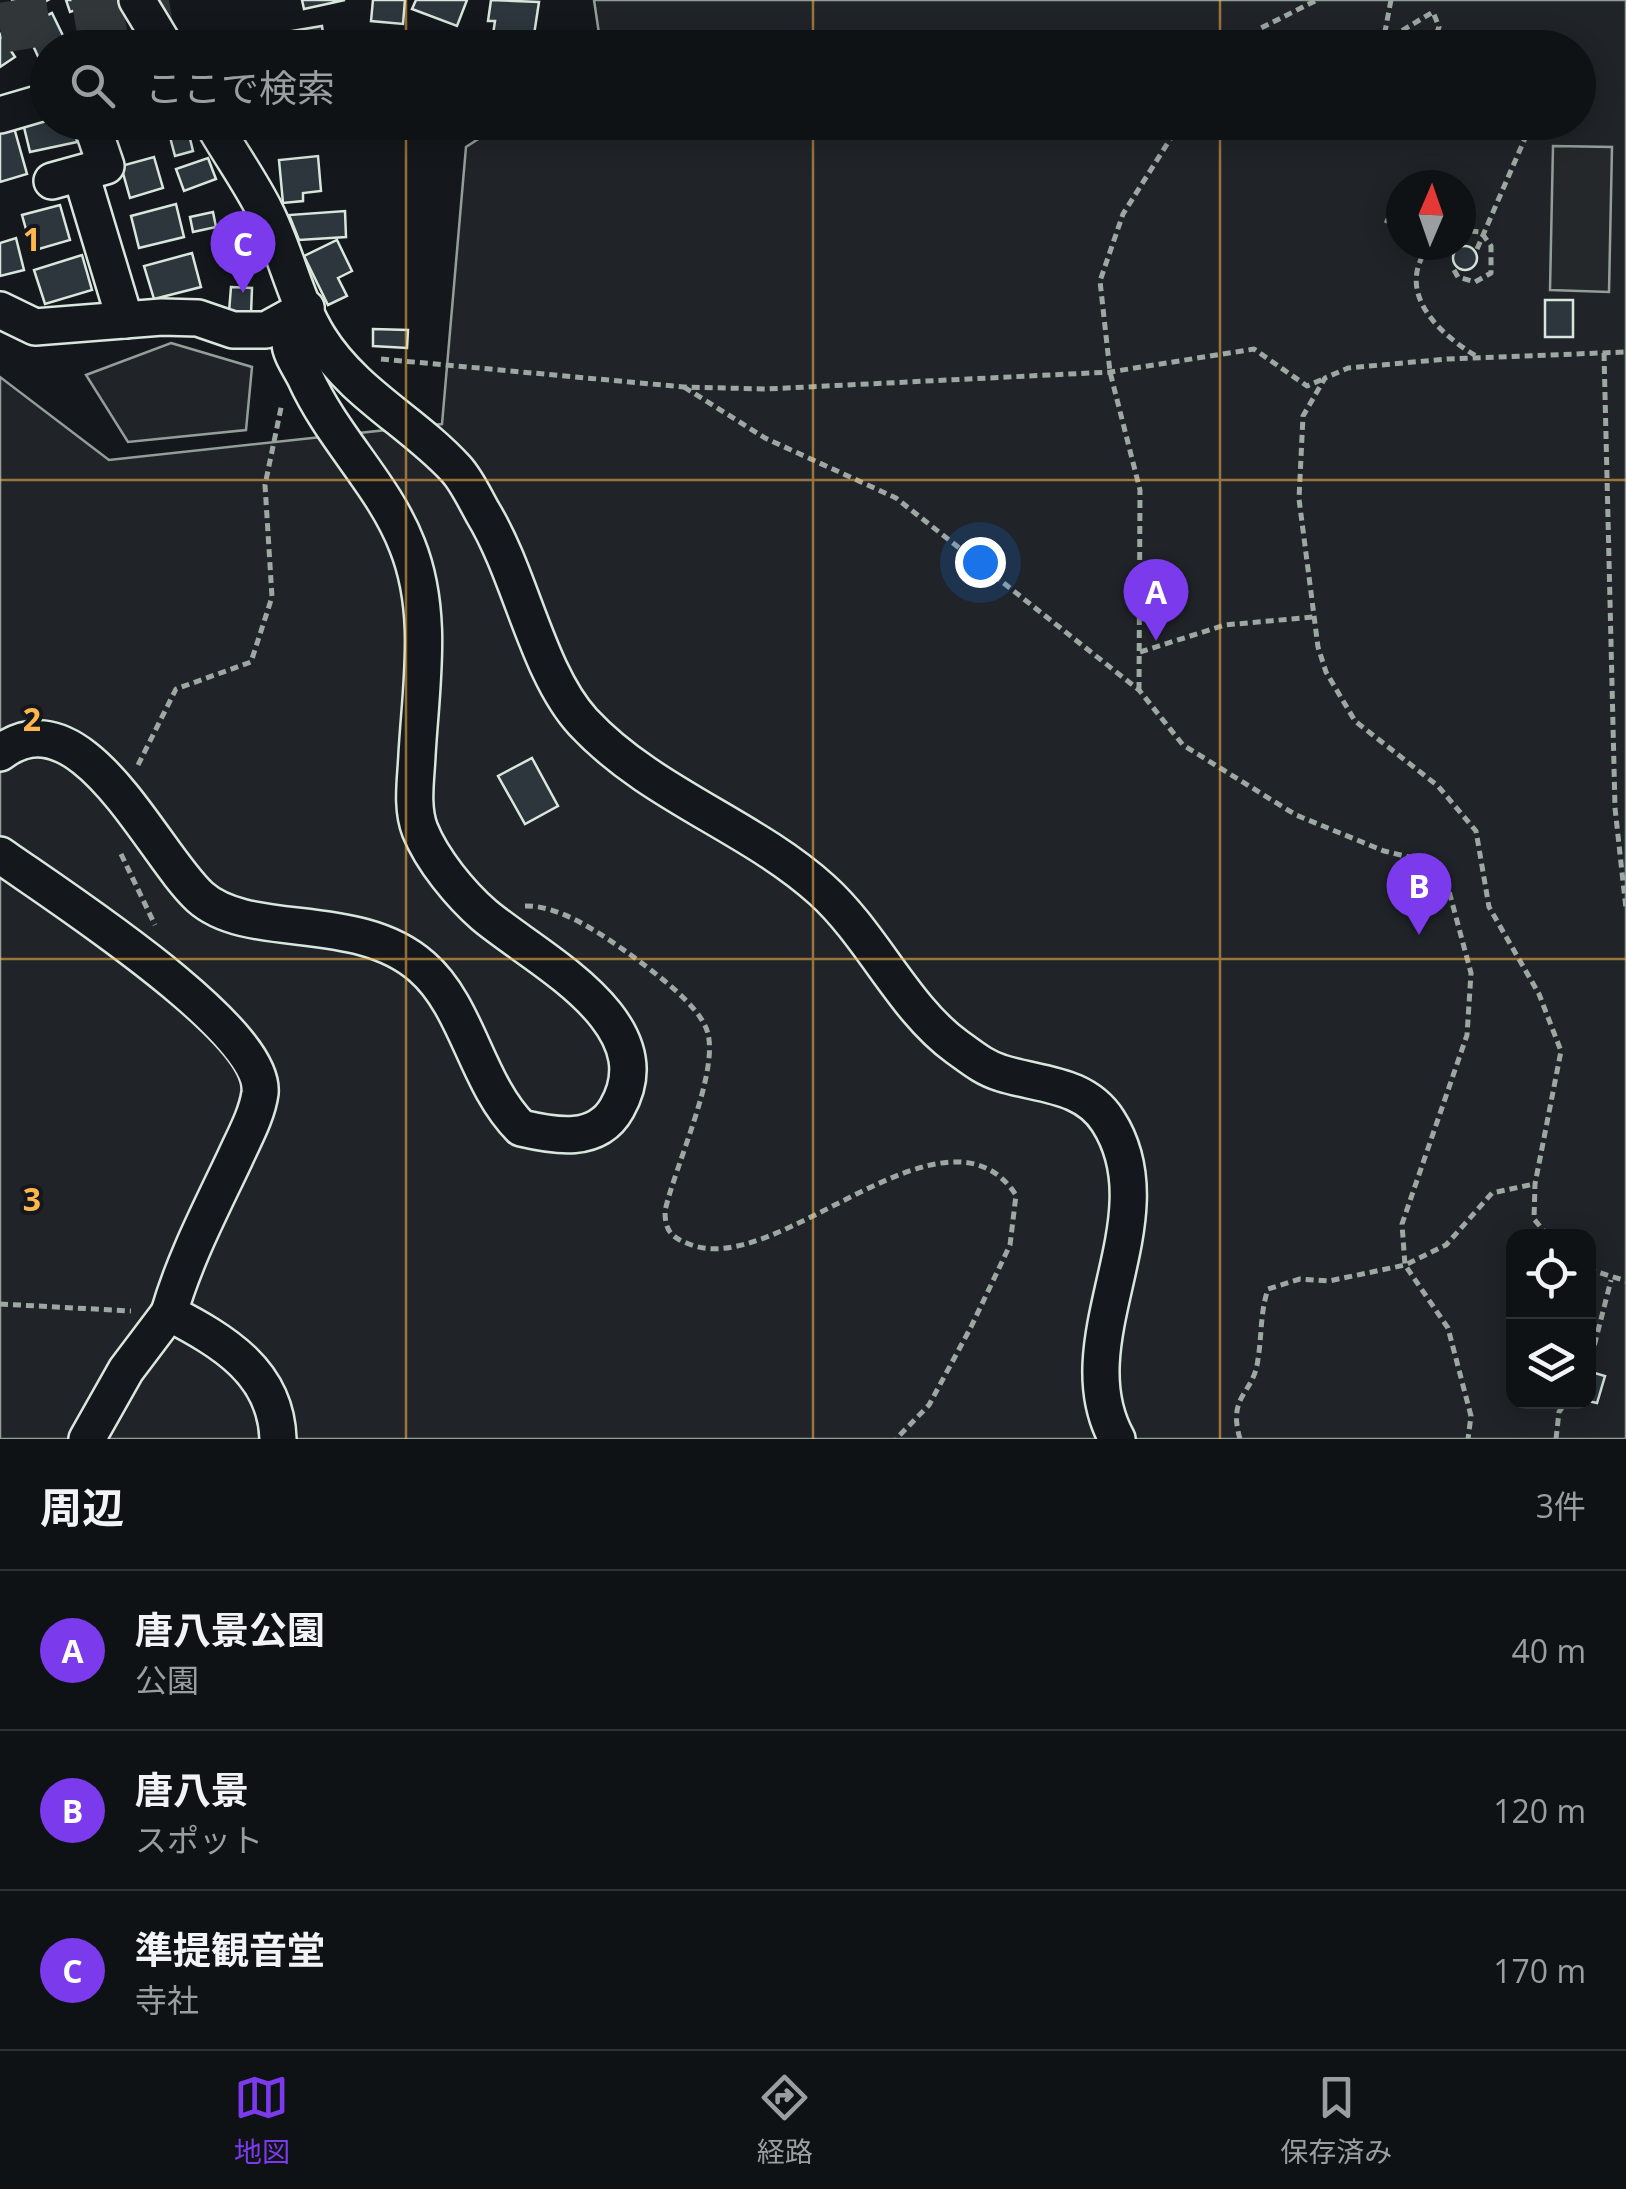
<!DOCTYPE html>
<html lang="ja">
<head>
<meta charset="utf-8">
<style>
  body { margin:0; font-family:"Open Sans","Noto Sans JP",sans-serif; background:#1d2022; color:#f1f3f6 }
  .controls { position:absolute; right:30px; bottom:30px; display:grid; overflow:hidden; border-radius:20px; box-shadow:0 5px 25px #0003 }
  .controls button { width:90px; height:90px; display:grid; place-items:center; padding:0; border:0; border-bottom:2px solid #2f3234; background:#0f1215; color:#f1f3f6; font:50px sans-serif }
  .compass { position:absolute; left:1386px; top:170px; width:90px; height:90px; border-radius:50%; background:#0f1215; box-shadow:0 5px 25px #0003; rotate:2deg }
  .you { position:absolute; left:980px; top:562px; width:35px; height:35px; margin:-25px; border:8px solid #fff; border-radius:50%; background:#1a73e8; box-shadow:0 0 0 15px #1a73e833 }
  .badge { display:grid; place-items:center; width:65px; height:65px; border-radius:50%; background:#7c3aed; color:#fff; font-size:32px; font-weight:700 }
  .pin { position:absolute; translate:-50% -82px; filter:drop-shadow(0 2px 5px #0008) }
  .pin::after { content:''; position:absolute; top:52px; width:35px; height:30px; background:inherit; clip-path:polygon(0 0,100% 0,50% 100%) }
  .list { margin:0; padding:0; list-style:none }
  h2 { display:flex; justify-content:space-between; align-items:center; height:130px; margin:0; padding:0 40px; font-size:42px }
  h2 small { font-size:32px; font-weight:400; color:#9b9ea0 }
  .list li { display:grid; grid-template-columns:65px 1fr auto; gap:30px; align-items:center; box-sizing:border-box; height:160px; padding:0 40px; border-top:2px solid #2f3234 }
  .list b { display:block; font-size:38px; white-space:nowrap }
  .list p { margin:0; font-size:32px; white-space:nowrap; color:#9b9ea0 }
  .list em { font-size:32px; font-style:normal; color:#9b9ea0 }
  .icon { flex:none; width:55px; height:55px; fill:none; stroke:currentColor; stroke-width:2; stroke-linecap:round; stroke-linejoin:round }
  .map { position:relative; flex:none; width:1626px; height:1439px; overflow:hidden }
  .search { position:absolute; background:#0f1215; box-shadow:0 5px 25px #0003; left:30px; right:30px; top:30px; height:110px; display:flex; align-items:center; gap:25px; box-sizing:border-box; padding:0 35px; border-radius:55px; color:#9b9ea0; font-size:38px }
  .sheet { height:610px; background:#0f1215 }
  nav { display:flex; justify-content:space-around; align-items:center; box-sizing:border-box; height:140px; border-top:2px solid #2f3234; background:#0f1215; font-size:28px; color:#9b9ea0 }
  nav a { display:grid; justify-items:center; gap:5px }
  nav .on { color:#7c3aed }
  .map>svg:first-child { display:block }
</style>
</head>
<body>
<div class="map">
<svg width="1626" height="1439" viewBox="0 0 1626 1439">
  <rect width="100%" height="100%" fill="#14181c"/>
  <g fill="#202428" stroke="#939e99" stroke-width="2.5" fill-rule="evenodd">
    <path d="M594 0H1626V1439H0V377L109 460 442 424 466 147 503 123 1578 122V48L601 47ZM1401 185H1461V245H1401ZM1514 1236H1588V1402H1514Z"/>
    <path d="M171 343 252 367 246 430 128 442 86 375Z"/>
  </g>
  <path fill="#24282b" stroke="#939e99" stroke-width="2.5" d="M1553 146 1612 147 1609 292 1550 290Z"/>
  <g fill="#2c363c" stroke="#d8e6dc" stroke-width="2.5">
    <path d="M12 0H48L20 16Z"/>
    <path d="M66 0H105L70 12Z"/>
    <path d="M302 0H345L304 9Z"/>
    <path d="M373 0H405L403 24 371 21Z"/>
    <path d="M416 0H467L457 26 412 9Z"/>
    <path d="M491 0 539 2 532 48H491L495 21H488Z"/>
    <path d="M52 13 69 48H48V78L24 26Z"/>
    <path d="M118 13 123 48H84L79 30 93 26 91 18Z"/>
    <path d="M322 26 325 48H277L274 34Z"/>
    <path d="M0 34 15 57 0 67Z"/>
    <path d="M266 36 268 48H203V46Z"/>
    <path d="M404 40 447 41 446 48H404Z"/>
    <path d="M48 113V122H73L77 142 30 152 22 119Z"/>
    <path d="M166 122H186L193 151 175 156Z"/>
    <path d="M13 124 27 174 0 182V127Z"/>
    <path d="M318 156 321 191 303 193V201L283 203 279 160Z"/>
    <path d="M154 157 163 188 130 198 121 166Z"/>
    <path d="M208 158 216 179 184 191 176 169Z"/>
    <path d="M176 204 184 237 139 248 131 216Z"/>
    <path d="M60 205 70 240 32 251 22 215Z"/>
    <path d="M345 211 346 237 299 240 289 215Z"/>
    <path d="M213 212 216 227 193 232 190 217Z"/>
    <path d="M16 238 24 270 0 276V243Z"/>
    <path d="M337 240 352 271 338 278 347 296 328 305 304 256Z"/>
    <circle cx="1465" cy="258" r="12"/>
    <path d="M192 253 201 287 154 299 144 266Z"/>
    <path d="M82 255 92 290 45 304 34 270Z"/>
    <path d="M231 287 252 288 251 314 229 312Z"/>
    <rect x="1545" y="300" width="28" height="37"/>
    <path d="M373 329 408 330 407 348 373 346Z"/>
    <path d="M532 758 558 806 525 824 498 776Z"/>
    <path d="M1588 1371 1605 1376 1597 1403 1588 1401Z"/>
  </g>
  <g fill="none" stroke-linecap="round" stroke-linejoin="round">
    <path stroke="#313739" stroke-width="50" stroke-dasharray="50 25" stroke-linecap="butt" d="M0 28 169 0"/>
    <g stroke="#d8e6dc" stroke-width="40">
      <g id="minor">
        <path d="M137 0 166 48"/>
        <path d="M0 115 48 101"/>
        <path d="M212 122C229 152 250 181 265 211 286 252 295 300 319 338 354 394 413 422 456 469 467 481 475 499 483 513 521 575 537 672 583 722 651 795 750 825 822 890 872 935 904 1009 957 1047 971 1057 984 1068 1001 1073 1038 1085 1084 1083 1108 1121 1171 1219 1062 1340 1117 1439"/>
        <path d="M81 174 125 320"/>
        <path d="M52 181 106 166 91 122"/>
        <path d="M0 310 35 327 162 317 198 318 233 330H266L306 308"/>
        <path d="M0 753C81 690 152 853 200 897 249 941 358 910 422 967 468 1007 476 1083 521 1128 555 1136 597 1144 617 1108 666 1022 536 959 484 915 460 894 432 860 420 830 411 807 416 779 417 755 421 685 434 612 407 545 384 485 333 439 305 377 300 367 290 353 290 343 290 329 299 319 306 308"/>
        <path d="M0 855C52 892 267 1029 260 1093 257 1115 244 1138 235 1158 211 1209 185 1258 169 1313 223 1341 276 1372 278 1439"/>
        <path d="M87 1439 126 1370 169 1313"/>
      </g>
    </g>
    <g stroke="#9da8a2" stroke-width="5" stroke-dasharray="8 5" stroke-linecap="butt">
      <path d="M1391 0 1383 42 1433 12 1439 27 1431 48"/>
      <path d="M1245 48 1261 28 1317 0"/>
      <path d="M1385 220 1401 227"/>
      <path d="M1430 245C1393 291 1438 333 1476 356"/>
      <path d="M1438 245 1455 253"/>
      <path d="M1477 249 1532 122"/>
      <path d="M1454 270 1458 277 1475 282 1491 273V246L1481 232 1461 230"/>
      <path d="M1604 353 1615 808 1626 909"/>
      <path d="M381 359 684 387 766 389 1110 372 1254 349 1307 386 1323 379"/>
      <path d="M684 387 765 438 896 498 1139 690 1183 745 1296 815 1384 851 1442 865 1471 973 1467 1035 1402 1224 1405 1265 1448 1328 1471 1416 1468 1439"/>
      <path d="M1140 652 1225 625 1313 617"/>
      <path d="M1139 690 1140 490 1110 372 1100 281 1123 214 1181 122"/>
      <path d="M138 765 176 689 251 662 272 597 265 485 282 403"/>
      <path d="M121 854 155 925"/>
      <path d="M525 906C560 905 601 934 628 953 651 970 702 1006 708 1034 718 1075 675 1166 665 1211 665 1231 671 1237 689 1244 777 1281 945 1087 1016 1195L1010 1245 971 1327 929 1405 896 1439"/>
      <path d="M1548 1236 1534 1219 1535 1184 1561 1051 1539 994 1489 907 1476 831 1438 786 1355 721 1326 672 1318 647 1299 499 1303 416 1325 378 1348 368 1447 359 1626 352"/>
      <path d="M1588 1269 1626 1281"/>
      <path d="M0 1304 131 1311"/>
      <path d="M1588 1370 1611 1280"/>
      <path d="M1240 1439C1227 1394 1254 1395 1258 1359 1262 1335 1260 1313 1268 1289L1300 1279 1329 1281 1405 1265 1446 1245 1492 1193 1534 1184"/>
      <path d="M1556 1439 1559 1412 1566 1402"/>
    </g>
    <use href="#minor" stroke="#14181c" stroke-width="35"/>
  </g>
  <path fill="none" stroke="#ffb74d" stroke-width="2.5" stroke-opacity="0.55" d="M406 0V48M813 0V48M1220 0V48M406 122V1439M813 122V1439M1220 122V1439M0 480H1626M0 959H1626"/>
  <g font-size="32" text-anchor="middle" font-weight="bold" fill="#ffb74d" stroke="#14181c" stroke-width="8" stroke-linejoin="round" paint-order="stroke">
    <text x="32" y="251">1</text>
    <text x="32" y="731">2</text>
    <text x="32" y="1211">3</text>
  </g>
</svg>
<div class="controls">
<button><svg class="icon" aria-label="locate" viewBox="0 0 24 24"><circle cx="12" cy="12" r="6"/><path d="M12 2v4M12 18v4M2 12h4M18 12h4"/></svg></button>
<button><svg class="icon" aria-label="layers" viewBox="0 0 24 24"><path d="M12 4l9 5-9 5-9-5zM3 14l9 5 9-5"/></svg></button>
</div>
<svg class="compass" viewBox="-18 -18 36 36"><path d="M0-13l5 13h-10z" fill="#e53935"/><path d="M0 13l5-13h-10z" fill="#9b9ea0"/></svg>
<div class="you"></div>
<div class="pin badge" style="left:1156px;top:641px">A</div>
<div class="pin badge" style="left:1419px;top:935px">B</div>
<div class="pin badge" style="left:243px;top:293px">C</div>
<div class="search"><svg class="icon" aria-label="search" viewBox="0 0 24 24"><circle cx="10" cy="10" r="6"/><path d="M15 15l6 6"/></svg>ここで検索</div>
</div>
<section class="sheet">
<h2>周辺<small>3件</small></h2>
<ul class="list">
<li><span class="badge">A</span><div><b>唐八景公園</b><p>公園</p></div><em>40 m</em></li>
<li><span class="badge">B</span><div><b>唐八景</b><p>スポット</p></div><em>120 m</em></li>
<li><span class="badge">C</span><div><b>準提観音堂</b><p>寺社</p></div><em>170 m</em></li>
</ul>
</section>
<nav>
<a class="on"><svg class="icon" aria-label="map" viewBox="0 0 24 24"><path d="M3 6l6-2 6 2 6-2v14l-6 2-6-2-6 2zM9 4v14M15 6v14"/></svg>地図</a>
<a><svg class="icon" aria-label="directions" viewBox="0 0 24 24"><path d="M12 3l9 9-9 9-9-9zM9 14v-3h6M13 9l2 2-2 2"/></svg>経路</a>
<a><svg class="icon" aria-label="saved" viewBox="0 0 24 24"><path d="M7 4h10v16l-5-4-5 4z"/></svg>保存済み</a>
</nav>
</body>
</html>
